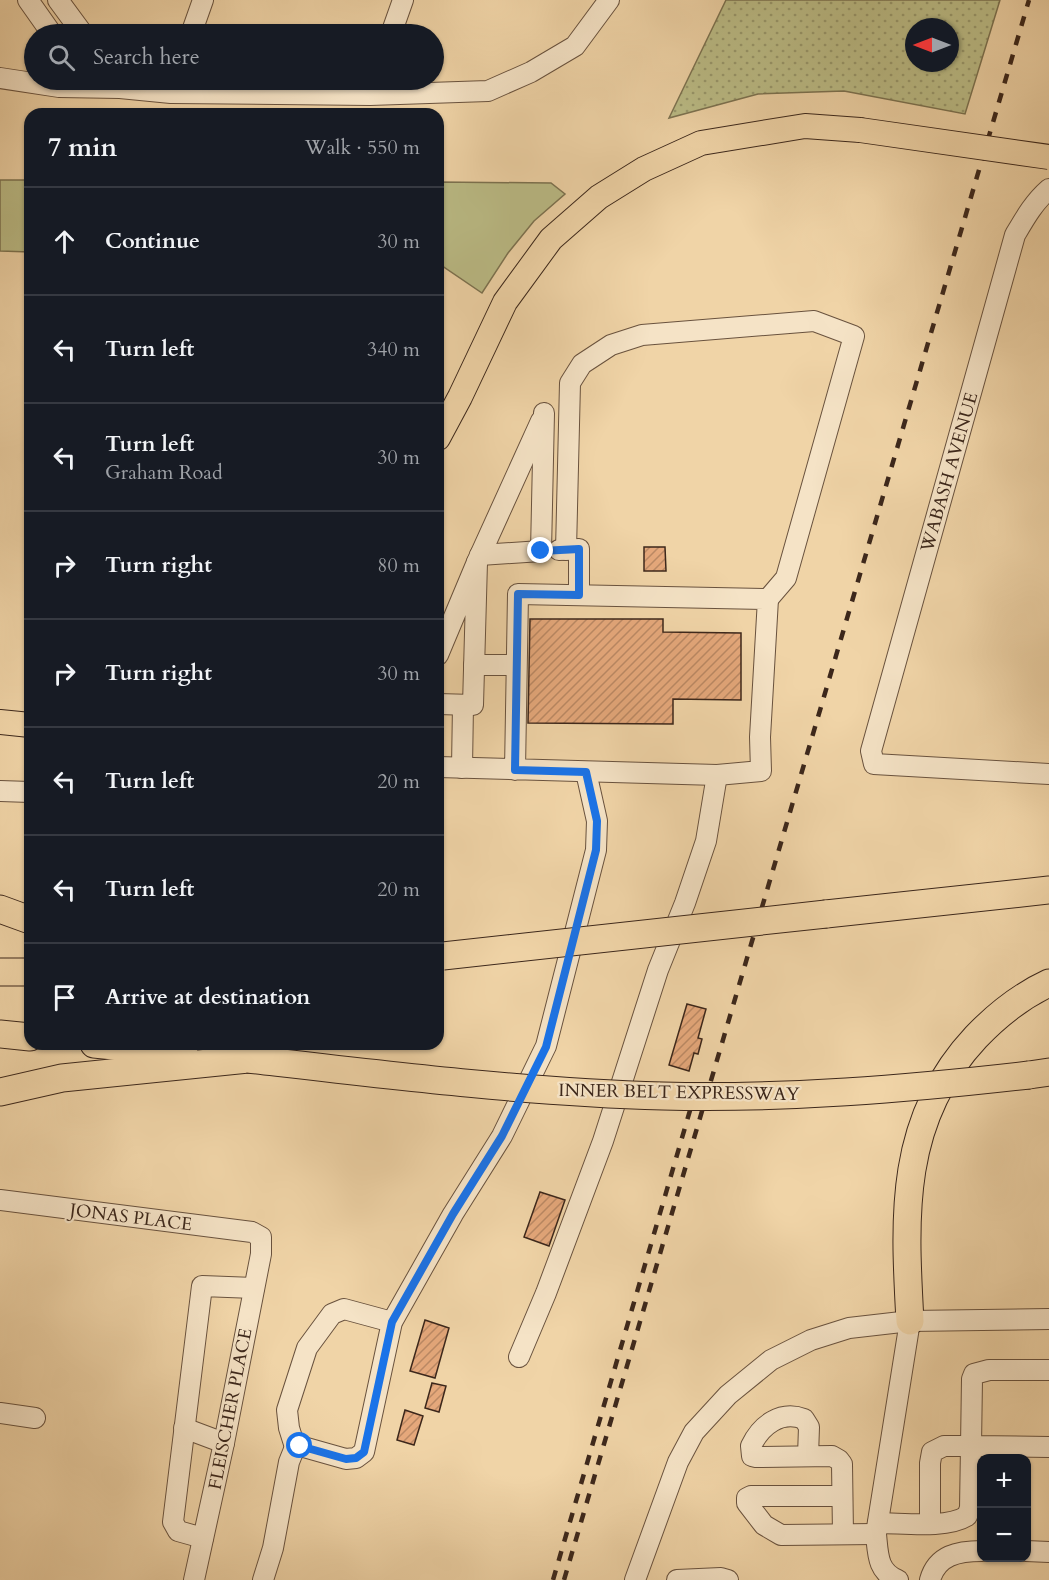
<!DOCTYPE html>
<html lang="en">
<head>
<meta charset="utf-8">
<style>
  body { margin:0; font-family:Cardo,serif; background:#242831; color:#f1f3f6 }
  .controls { position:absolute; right:18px; bottom:18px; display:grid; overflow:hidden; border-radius:12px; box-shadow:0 2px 4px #0004 }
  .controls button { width:54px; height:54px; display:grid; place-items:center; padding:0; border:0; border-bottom:2px solid #363941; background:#171b24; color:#f1f3f6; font:30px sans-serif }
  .compass { position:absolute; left:905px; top:18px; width:54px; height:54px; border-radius:50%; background:#171b24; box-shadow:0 2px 4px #0004; rotate:270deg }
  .stop { position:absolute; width:18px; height:18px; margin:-14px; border:4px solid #1a73e8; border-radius:50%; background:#fff }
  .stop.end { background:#1a73e8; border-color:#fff; box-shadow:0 2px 6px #0008 }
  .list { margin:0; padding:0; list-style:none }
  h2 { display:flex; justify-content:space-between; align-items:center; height:78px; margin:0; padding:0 24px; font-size:26px }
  h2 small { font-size:20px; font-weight:400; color:#9ea1a6 }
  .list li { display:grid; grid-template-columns:39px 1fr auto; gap:18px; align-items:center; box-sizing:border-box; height:108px; padding:0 24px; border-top:2px solid #363941 }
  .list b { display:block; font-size:22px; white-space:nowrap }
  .list p { margin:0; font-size:20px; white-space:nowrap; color:#9ea1a6 }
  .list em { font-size:20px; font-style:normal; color:#9ea1a6 }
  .icon { flex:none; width:33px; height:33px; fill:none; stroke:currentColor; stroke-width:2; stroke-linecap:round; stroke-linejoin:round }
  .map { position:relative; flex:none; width:1049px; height:1580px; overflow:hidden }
  .search { position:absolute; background:#171b24; box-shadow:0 2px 4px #0004; left:24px; top:24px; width:420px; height:66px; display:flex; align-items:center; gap:15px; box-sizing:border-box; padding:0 21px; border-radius:33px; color:#9ea1a6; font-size:22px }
  .panel { position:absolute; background:#171b24; box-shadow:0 2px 4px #0004; left:24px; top:108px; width:420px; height:942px; border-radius:18px }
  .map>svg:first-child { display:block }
</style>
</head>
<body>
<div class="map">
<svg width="1049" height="1580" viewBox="0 0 1049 1580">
  <defs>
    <pattern id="park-dots" width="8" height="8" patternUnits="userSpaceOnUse" patternTransform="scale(1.5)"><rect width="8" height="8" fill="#bbbc86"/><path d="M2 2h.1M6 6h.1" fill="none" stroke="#99996d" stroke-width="1.8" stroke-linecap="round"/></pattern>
    <pattern id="building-hatch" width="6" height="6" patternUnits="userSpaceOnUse" patternTransform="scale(1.5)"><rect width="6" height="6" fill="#e5a87b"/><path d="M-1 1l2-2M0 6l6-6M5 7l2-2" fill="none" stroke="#bb8964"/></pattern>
  </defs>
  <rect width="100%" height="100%" fill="#f0d4a7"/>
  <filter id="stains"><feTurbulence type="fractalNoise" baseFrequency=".00333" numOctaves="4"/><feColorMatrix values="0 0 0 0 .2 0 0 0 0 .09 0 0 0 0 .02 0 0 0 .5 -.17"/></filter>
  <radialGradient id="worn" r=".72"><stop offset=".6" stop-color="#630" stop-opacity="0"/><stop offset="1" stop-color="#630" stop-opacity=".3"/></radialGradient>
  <g fill="#bbbc86" stroke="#7c7250" stroke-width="1.5">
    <path d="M0 180H30V252L0 251Z"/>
    <path d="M438 182 551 183 565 194 534 221 508 253 482 293 438 263Z"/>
  </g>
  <path fill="url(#park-dots)" stroke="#7c7250" stroke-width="1.5" fill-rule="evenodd" d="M726 0H1000L965 114 844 91 758 94 669 118ZM914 27H950V63H914Z"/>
  <g fill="url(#building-hatch)" stroke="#3c271b" stroke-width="1.5">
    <path d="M644 547H665L666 571H644Z"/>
    <path d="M530 619H663V632L741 633V700L673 699V724L528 723Z"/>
    <path d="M687 1004 706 1009 698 1038 702 1039 698 1054 694 1053 689 1071 669 1065Z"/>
    <path d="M540 1192 565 1200 549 1246 524 1237Z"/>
    <path d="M425 1320 449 1328 435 1378 410 1371Z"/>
    <path d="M432 1383 446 1386 439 1412 425 1408Z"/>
    <path d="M405 1410 423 1416 414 1445 397 1440Z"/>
  </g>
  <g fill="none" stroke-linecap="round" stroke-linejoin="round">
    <g stroke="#69523e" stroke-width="22">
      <g id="minor">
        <path d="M28 0 52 34"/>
        <path d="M58 0 83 34"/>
        <path d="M191 34 203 0"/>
        <path d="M391 34 403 0"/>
        <path d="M0 78 59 87 120 88 171 93 370 95 488 91 531 72 575 46 609 0"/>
        <path d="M1049 189C1034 202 1025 218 1015 235L871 751 874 764 1049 774"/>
        <path d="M559 550 579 549V595"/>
        <path d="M566 550 570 383 582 364 611 345 642 335 814 321 854 336 786 578 768 599"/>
        <path d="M480 555 541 551 544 413"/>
        <path d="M477 562 541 421"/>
        <path d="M438 655 477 562 473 705 438 704"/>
        <path d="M474 665H516"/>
        <path d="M438 767 717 775 761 771 760 737 768 599 518 594 515 770"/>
        <path d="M462 768 463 705"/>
        <path d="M0 791 30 792"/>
        <path d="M0 1200 252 1232 261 1237V1254L224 1443 194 1580"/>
        <path d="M519 1357 546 1293 603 1141 658 970 685 903 706 841 717 775"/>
        <path d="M1049 1370H989L974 1374 972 1379 971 1446 1049 1447"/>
        <path d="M0 1413 35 1418"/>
        <path d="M184 1428 224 1443"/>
        <path d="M295 1447 289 1428 287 1410 307 1348 332 1314 344 1309 392 1322"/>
        <path d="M808 1456 809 1427 804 1419C781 1410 761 1425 751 1446L752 1456 756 1457 832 1456 839 1460 842 1464 843 1534"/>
        <path d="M842 1496H751L747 1498V1503L764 1525 781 1535 876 1534"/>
        <path d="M878 1523C903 1523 946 1529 967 1516L970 1508 971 1446H944L932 1452 930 1463V1523"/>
        <path d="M203 1538 178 1531 173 1522 202 1286 254 1288"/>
        <path d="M1026 1551 1049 1552"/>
        <path d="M263 1580 273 1548 289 1462 295 1447 300 1446 346 1459 356 1458 364 1452 392 1322 453 1214 502 1136 546 1046 596 850 597 821 586 772"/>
        <path d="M635 1580 678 1462 694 1432 728 1395 771 1360 811 1340 849 1328 910 1321 1049 1319"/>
        <path d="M677 1580 721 1578 728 1580"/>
        <path d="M898 1580C877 1572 878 1553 876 1534L910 1321"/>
        <path d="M930 1580C937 1555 958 1551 982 1551"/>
      </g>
    </g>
    <g stroke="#3c271b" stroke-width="26">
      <g id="major">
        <path d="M438 438 460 397 505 302 551 239 599 197 644 169 701 143 805 126 860 130"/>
        <path d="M0 722 30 725"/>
      </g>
    </g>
    <g stroke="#3c271b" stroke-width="29">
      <g id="highway">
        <path d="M0 909 30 920"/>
        <path d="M826 914 1049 890"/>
        <path d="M0 972H30"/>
        <path d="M0 1034 30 1037"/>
        <path d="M94 1044 184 1053"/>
        <path d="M1029 1075 1049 1072"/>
        <path d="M0 1092 62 1078 248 1059"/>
        <path d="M910 1321C904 1215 899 1119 976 1037 997 1015 1021 996 1049 983"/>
      </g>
    </g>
    <use href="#minor" stroke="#f5e3c6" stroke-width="20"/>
    <use href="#major" stroke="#f0d4a7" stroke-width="24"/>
    <use href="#highway" stroke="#f0d4a7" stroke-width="27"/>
    <g stroke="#3c271b" stroke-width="4.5" stroke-dasharray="10 10" stroke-linecap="butt">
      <path d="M553 1580 691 1107"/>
      <path d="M564 1580 1029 0"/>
    </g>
    <g stroke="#3c271b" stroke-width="26" stroke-linecap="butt">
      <path id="major-bridge" d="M860 130 1049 157"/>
    </g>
    <g stroke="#3c271b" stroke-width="29" stroke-linecap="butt">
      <g id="highway-bridge">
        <path d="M443 956 826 914"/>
        <path d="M248 1059C386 1075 524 1092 663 1096 785 1099 907 1089 1029 1075"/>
      </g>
    </g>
    <use href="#major-bridge" stroke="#f0d4a7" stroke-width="24"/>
    <use href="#highway-bridge" stroke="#f0d4a7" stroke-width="27"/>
  </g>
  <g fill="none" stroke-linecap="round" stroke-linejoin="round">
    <path stroke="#1a73e8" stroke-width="8" d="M300 1446 346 1459 356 1458 364 1452 392 1322 453 1214 502 1136 546 1047 596 850 597 821 586 772 515 770 518 594 579 595V549L541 551"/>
  </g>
  <g text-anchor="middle" stroke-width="4.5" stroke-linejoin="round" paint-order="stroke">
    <g font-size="18" fill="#3c271b" stroke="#f5e3c6">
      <text transform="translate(949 472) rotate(-74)" y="6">WABASH AVENUE</text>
      <text transform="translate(679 1092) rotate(1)" y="6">INNER BELT EXPRESSWAY</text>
      <text transform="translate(131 1217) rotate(7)" y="6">JONAS PLACE</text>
      <text transform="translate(230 1409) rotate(-79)" y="6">FLEISCHER PLACE</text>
    </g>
  </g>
  <rect width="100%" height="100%" filter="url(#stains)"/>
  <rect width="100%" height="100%" fill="url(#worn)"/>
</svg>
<div class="controls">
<button>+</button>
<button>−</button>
</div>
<svg class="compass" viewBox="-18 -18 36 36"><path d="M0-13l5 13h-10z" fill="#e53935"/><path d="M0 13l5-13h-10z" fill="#9ea1a6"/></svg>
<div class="stop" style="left:300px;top:1446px"></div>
<div class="stop end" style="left:541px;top:551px"></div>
<div class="search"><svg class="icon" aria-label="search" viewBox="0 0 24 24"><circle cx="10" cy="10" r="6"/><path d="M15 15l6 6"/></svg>Search here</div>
<section class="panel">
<h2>7 min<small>Walk · 550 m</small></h2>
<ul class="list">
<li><svg class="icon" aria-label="ahead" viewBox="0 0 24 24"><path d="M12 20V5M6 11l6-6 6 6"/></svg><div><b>Continue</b></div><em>30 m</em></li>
<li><svg class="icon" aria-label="left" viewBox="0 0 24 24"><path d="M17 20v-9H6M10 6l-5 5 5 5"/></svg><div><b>Turn left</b></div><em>340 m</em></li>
<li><svg class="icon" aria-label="left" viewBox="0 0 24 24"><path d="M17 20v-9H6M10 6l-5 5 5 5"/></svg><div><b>Turn left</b><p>Graham Road</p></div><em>30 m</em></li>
<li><svg class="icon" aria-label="right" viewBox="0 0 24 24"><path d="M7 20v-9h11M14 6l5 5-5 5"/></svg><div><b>Turn right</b></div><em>80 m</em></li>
<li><svg class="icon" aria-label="right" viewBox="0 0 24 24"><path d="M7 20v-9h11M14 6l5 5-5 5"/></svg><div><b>Turn right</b></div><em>30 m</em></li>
<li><svg class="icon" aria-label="left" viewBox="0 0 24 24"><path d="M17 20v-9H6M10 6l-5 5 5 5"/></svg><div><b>Turn left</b></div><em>20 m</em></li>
<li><svg class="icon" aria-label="left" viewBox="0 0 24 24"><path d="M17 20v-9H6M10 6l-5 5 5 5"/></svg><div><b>Turn left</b></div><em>20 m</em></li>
<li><svg class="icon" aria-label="arrive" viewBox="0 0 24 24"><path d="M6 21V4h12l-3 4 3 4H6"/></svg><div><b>Arrive at destination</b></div></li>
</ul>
</section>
</div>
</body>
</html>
